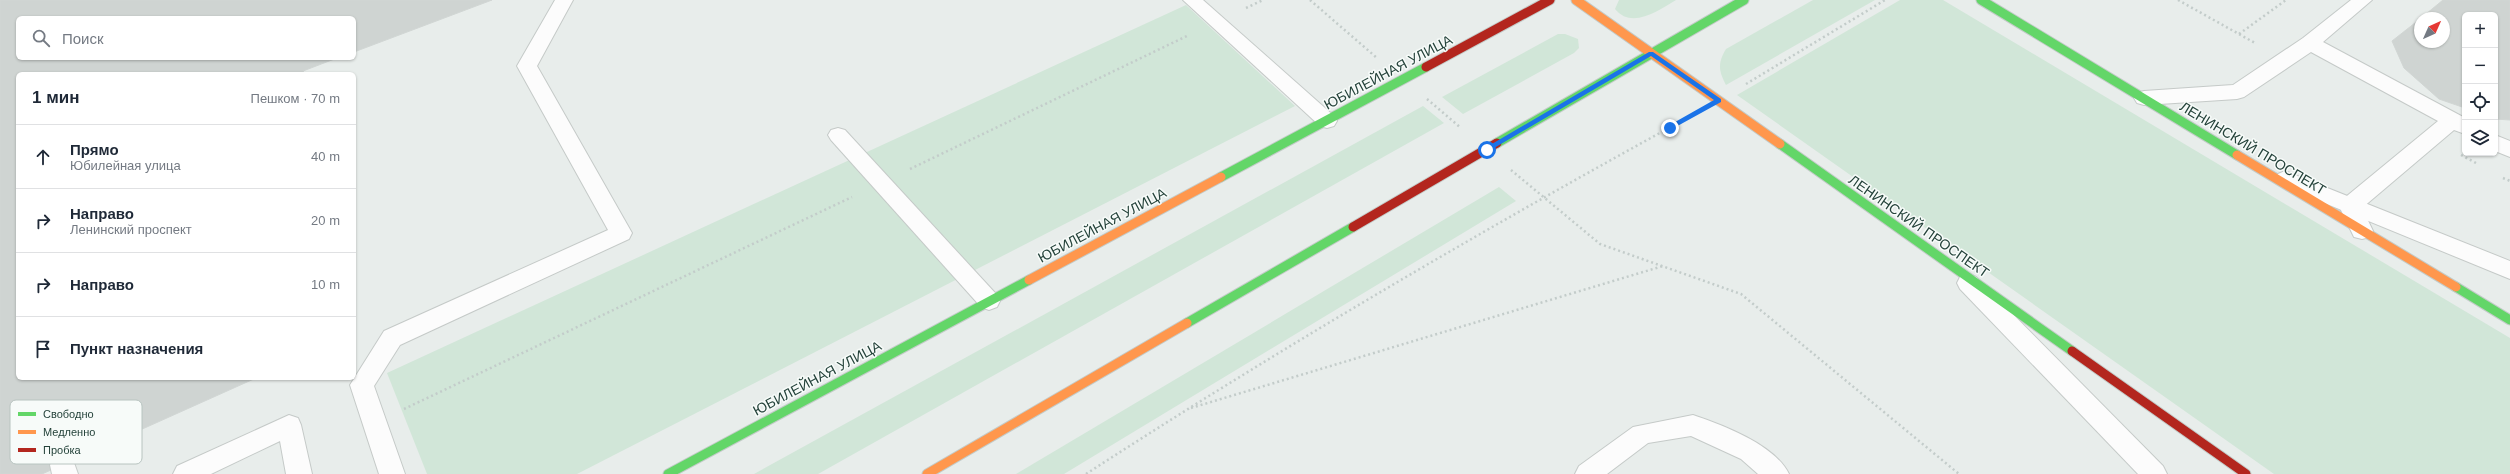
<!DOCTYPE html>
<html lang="ru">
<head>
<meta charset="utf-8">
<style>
  body { margin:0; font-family:Helvetica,sans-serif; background:#f6f6f7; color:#1f2937 }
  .controls { position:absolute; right:12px; top:12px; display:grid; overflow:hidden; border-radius:6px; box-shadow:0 1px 3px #0004 }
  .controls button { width:36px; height:36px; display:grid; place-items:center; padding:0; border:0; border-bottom:1px solid #e0e1e3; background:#fff; color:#1f2937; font:20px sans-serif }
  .compass { position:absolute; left:2414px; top:12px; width:36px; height:36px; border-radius:50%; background:#fff; box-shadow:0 1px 3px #0004; rotate:45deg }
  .stop { position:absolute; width:12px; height:12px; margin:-9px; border:3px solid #1a73e8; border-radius:50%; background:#fff }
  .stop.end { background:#1a73e8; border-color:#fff; box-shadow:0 1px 4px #0008 }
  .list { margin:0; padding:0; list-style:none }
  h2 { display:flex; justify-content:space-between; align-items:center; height:52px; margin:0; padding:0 16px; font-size:17px }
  h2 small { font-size:13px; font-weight:400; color:#747a83 }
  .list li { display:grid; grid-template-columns:26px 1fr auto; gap:12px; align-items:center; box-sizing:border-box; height:64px; padding:0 16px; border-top:1px solid #e0e1e3 }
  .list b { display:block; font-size:15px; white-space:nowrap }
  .list p { margin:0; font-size:13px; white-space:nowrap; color:#747a83 }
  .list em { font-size:13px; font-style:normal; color:#747a83 }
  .icon { flex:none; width:22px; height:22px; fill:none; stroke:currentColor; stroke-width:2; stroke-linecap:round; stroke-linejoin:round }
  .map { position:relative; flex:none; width:2510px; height:474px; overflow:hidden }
  .search { position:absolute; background:#fff; box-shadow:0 1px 3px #0004; left:16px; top:16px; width:340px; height:44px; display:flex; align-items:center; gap:10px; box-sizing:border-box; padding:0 14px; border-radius:6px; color:#747a83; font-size:15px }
  .panel { position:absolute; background:#fff; box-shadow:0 1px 3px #0004; left:16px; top:72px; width:340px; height:308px; border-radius:6px }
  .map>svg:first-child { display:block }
</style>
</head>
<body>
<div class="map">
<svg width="2510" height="474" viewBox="0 0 2510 474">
  <rect width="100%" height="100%" fill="#e8edeb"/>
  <g fill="#d1e6d8">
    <path d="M1619 0H1676C1659 10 1632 30 1615 9Z"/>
    <path d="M1813 0H1875L1726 85C1719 71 1717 64 1726 49Z"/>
    <path d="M1900 0H1943L2510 338V474H2274L1737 95Z"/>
    <path d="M1186 5 1295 106 577 474H427L387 373Z"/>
    <path d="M1558 34H1565L1578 39 1579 48 1574 53 1463 114 1442 97Z"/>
    <path d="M1423 106 1444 123 818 474H754Z"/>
    <path d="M1499 187 1516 201 1064 474H1016Z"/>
  </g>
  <g fill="#cfd4d2" stroke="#d1d6d4">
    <path d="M0 0H492L354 52V18H18V58H337L303 71 305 74H18V378H256L42 474H0Z"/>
    <path d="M2443 0H2510V120L2495 119V15H2465V108L2439 99 2404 68 2392 41 2420 19V42H2444V18H2421Z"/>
  </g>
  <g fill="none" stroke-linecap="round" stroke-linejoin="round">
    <g stroke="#c5cac8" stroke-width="2">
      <g id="lane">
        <path d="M555 0H573L537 66 632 233 629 239 400 345 374 386 405 474H379L350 385 384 331 608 230 517 66Z"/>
        <path d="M1183 0H1203L1334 116 1337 121 1334 126 1327 128 1320 126Z"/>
        <path d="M2351 0H2372L2323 42 2465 118V134L2454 130 2362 208 2373 231 2370 237 2362 239 2354 237 2339 206 2342 200 2438 121 2311 52 2244 97 2237 99 2144 105 2137 103 2134 98 2137 93 2144 91 2233 85 2303 38Z"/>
        <path d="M838 128 845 130 997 295 1000 301 997 307 989 310 981 307 831 140 828 135 831 130Z"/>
        <path d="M2495 135 2510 141V157L2495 151Z"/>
        <path d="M289 415 298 418 301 425 312 474H286L280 441 211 474H173L177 466Z"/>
        <path d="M1693 415C1723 425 1775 445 1789 474H1758L1741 459 1691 436 1648 443 1607 474H1575L1579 466 1633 427Z"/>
        <path d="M63 454 72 457 78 474H52L50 465 54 457Z"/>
      </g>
    </g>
    <g stroke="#c5cac8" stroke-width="2">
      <g id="street">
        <path d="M2285 171 2510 261V279L2278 184 2274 179 2278 174Z"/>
        <path d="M1968 274 1976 277 2163 466 2167 474H2138L1960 289 1957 283 1960 277Z"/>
      </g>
    </g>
    <g stroke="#c3cbc8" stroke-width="11">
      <g id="fast">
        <path d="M1981 0 2237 155"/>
        <path d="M1497 143 1744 0"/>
        <path d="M1780 144 2072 351"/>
        <path d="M1221 177 1426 67"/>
        <path d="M2456 287 2510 320"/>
        <path d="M1187 323 1353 227"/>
        <path d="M668 474 1029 280"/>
      </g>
    </g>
    <g stroke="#c3cbc8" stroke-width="11">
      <g id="slow">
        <path d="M1576 0 1780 144"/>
        <path d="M2237 155 2456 287"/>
        <path d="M1029 280 1221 177"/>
        <path d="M927 474 1187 323"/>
      </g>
    </g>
    <g stroke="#c3cbc8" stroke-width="11">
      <g id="jam">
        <path d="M1426 67 1550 0"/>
        <path d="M1353 227 1497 143"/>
        <path d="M2072 351 2246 474"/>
      </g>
    </g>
    <g stroke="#c3ccca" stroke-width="2.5" stroke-dasharray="2 3" stroke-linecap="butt">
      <path d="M1310 0 1377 58"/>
      <path d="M2178 0 2255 43"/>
      <path d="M1246 8 1263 0"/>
      <path d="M2239 34 2286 0"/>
      <path d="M1746 84 1885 0"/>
      <path d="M1427 99 1461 128"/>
      <path d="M2461 155 2476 163"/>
      <path d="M910 169 1189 35"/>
      <path d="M1511 170 1600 244 1741 294 1959 474"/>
      <path d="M2503 178 2510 181"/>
      <path d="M1191 408 1663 266"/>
      <path d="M404 409 852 197"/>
      <path d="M1086 474C1282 347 1484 229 1689 117"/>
    </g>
    <use href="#lane" fill="#fcfcfc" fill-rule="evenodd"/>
    <use href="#street" fill="#fcfcfc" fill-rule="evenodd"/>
    <use href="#fast" stroke="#63d668" stroke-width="9"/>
    <use href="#slow" stroke="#ff974d" stroke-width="9"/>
    <use href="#jam" stroke="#b3261e" stroke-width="9"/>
  </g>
  <path fill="#1a73e8" d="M1649 52H1653L1721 99V102L1672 129H1668V126L1714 100 1651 56 1489 151H1485V148Z"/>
  <g text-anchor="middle" stroke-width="3" stroke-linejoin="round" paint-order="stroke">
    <g font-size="14" fill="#24423a" stroke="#f7fbf9">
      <text transform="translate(1388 72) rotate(-28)" y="5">ЮБИЛЕЙНАЯ УЛИЦА</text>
      <text transform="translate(2253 148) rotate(31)" y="5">ЛЕНИНСКИЙ ПРОСПЕКТ</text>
      <text transform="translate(1102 225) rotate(-28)" y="5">ЮБИЛЕЙНАЯ УЛИЦА</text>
      <text transform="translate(1919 226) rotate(35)" y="5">ЛЕНИНСКИЙ ПРОСПЕКТ</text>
      <text transform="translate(817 378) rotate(-28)" y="5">ЮБИЛЕЙНАЯ УЛИЦА</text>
    </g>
  </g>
  <rect x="10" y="400" width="132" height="64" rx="6" fill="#f7fbf9" stroke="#b8c4c0" stroke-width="1"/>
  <rect x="18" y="412" width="18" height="4" fill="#63d668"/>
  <rect x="18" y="430" width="18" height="4" fill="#ff974d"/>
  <rect x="18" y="448" width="18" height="4" fill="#b3261e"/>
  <g font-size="11" fill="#24423a">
    <text x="43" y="418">Свободно</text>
    <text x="43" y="436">Медленно</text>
    <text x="43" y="454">Пробка</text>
  </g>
</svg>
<div class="controls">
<button>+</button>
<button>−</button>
<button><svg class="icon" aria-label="locate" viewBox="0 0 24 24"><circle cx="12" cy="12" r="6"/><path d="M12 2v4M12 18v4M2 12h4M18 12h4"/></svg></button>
<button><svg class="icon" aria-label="layers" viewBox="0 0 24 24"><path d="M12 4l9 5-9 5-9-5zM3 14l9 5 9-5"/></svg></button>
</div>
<svg class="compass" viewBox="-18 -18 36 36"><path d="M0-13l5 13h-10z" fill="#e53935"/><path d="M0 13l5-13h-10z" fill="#747a83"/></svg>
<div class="stop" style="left:1487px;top:150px"></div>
<div class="stop end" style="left:1670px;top:128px"></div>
<div class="search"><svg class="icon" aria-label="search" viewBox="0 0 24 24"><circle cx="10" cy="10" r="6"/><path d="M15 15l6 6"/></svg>Поиск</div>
<section class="panel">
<h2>1 мин<small>Пешком · 70 m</small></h2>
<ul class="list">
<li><svg class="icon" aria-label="ahead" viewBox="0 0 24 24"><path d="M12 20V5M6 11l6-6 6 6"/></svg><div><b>Прямо</b><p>Юбилейная улица</p></div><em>40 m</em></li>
<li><svg class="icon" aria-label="right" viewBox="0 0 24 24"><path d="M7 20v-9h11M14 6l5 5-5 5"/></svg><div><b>Направо</b><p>Ленинский проспект</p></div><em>20 m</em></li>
<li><svg class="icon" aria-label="right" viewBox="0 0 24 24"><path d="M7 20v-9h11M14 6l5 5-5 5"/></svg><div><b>Направо</b></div><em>10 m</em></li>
<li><svg class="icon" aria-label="arrive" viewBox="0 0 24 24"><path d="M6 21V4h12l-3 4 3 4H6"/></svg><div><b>Пункт назначения</b></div></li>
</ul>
</section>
</div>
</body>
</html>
